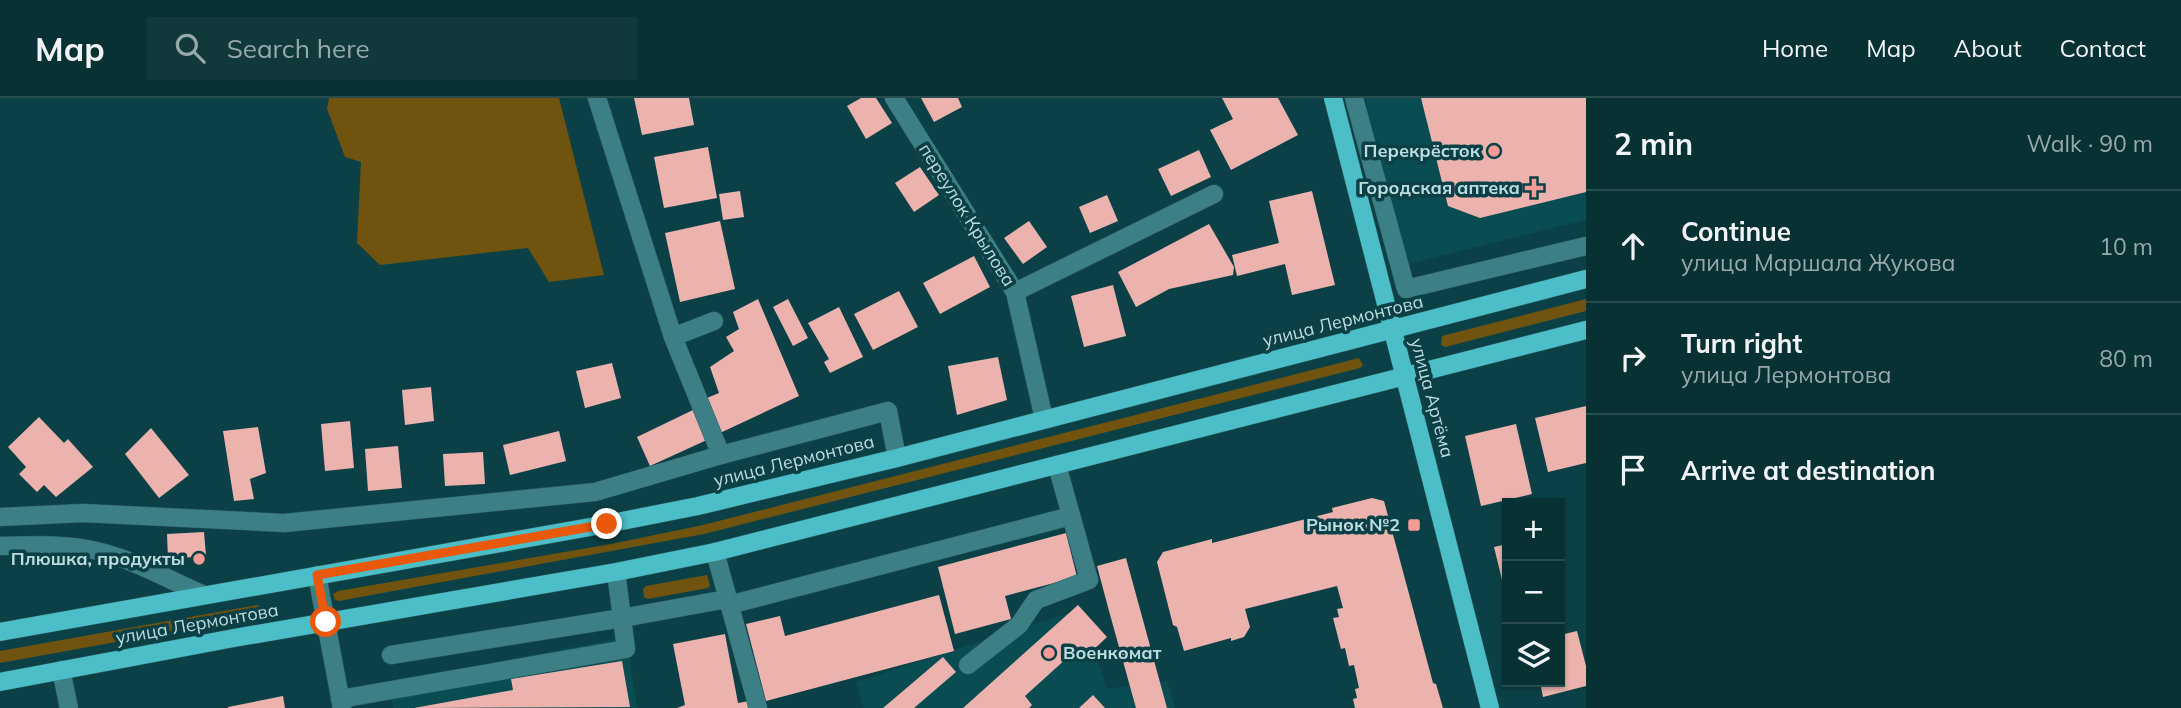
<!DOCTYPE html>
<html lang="en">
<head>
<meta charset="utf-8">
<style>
  body { margin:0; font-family:Mulish,sans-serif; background:#11393c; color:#f1f3f6 }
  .controls { position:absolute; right:21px; bottom:21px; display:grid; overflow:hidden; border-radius:0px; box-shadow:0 2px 5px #0004 }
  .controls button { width:63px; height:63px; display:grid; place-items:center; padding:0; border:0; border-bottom:2px solid #294c4f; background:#083134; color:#f1f3f6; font:35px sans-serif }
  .stop { position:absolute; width:21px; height:21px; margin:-16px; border:5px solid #ea580c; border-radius:50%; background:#fff }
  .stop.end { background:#ea580c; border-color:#fff; box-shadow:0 2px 7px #0008 }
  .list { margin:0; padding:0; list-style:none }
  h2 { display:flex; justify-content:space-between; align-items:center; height:91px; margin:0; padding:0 28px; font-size:30px }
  h2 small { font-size:23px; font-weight:400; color:#98a9ac }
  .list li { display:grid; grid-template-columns:46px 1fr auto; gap:21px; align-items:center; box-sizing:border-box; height:112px; padding:0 28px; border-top:2px solid #294c4f }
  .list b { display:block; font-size:26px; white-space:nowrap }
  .list p { margin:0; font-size:23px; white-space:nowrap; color:#98a9ac }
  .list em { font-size:23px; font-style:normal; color:#98a9ac }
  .icon { flex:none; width:38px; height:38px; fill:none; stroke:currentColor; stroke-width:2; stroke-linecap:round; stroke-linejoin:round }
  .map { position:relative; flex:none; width:1586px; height:610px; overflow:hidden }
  header { display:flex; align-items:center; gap:42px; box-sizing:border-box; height:98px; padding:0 35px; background:#083134; border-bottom:2px solid #294c4f }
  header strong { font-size:33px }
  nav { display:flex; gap:38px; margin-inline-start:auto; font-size:24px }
  .search { width:490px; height:63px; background:#11393c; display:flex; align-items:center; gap:18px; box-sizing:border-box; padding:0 24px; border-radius:0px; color:#98a9ac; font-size:26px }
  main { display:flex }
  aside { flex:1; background:#083134 }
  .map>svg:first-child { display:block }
</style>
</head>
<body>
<header>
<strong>Map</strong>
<div class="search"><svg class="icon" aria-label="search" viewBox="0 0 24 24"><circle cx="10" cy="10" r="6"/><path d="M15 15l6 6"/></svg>Search here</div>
<nav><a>Home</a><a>Map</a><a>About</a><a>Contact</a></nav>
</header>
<main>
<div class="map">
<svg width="1586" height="610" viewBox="0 0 1586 610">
  <rect width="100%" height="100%" fill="#0b4146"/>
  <g fill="#094d52">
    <path d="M1365 0H1586V122L1407 166Z"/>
    <path d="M1081 511 1107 591 1167 583 1175 610H864L856 584Z"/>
    <path d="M626 539 637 610H393L388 585Z"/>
  </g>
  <g fill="#70530f">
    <path d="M329 0H559L604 177 549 184 528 150 380 167 357 145 361 64 345 59 327 11Z"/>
    <path d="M1586 201V213L1445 249 1441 247 1442 238Z"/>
    <path d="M1359 260 1363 267 1360 270 704 436 339 503 335 502 333 496 338 493 611 446 703 427Z"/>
    <path d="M707 477 710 487 708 490 648 501 644 499 643 491 646 488Z"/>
    <path d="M258 507 262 515 260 518 0 565V553Z"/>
  </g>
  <g fill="#ebb2ae">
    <path d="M634 0H689L694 27 642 37Z"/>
    <path d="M861 0H876L892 25 866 41 847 8Z"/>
    <path d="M921 0H958L962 9 934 24Z"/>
    <path d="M1222 0H1278L1298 37 1231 72 1210 32 1233 21Z"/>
    <path d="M1421 0H1586V94L1480 120 1448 108Z"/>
    <path d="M708 49 717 100 664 110 654 59Z"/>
    <path d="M1199 52 1211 79 1171 98 1158 71Z"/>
    <path d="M920 69 939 97 914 114 895 85Z"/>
    <path d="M740 93 744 119 723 122 719 96Z"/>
    <path d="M1312 93 1335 187 1292 197 1285 166 1237 178 1232 157 1279 145 1269 103Z"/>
    <path d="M1107 97 1118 123 1090 135 1079 109Z"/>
    <path d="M720 123 735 191 680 204 665 135Z"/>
    <path d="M1029 123 1047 149 1023 166 1004 140Z"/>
    <path d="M1209 126 1234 169 1233 177 1169 191 1136 209 1118 174Z"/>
    <path d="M974 158 990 189 940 216 923 185Z"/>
    <path d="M1113 187 1126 238 1084 249 1071 198Z"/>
    <path d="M899 193 918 229 873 252 854 216Z"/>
    <path d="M758 201 799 298 720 335 702 302 719 295 710 269 734 253 726 239 739 231 733 214Z"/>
    <path d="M788 201 808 240 793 248 773 209Z"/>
    <path d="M839 209 863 259 830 275 824 264 829 261 808 225Z"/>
    <path d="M998 259 1007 302 957 317 948 268Z"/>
    <path d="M612 265 621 300 585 310 576 273Z"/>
    <path d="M431 289 434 323 405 327 402 292Z"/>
    <path d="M1586 308V365L1548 374 1535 320Z"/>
    <path d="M695 311 709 341 650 368 637 339Z"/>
    <path d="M39 319 64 345 68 341 93 369 56 399 44 387 37 394 19 376 26 369 8 349Z"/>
    <path d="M350 323 354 370 325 373 321 326Z"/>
    <path d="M1516 326 1532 396 1481 408 1465 338Z"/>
    <path d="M258 329 266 375 250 381 254 401 234 403 223 333Z"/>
    <path d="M151 330 189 377 159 400 125 356Z"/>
    <path d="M559 333 566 363 510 377 503 347Z"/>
    <path d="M398 348 402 390 368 393 365 351Z"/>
    <path d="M483 354 485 386 445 388 443 356Z"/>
    <path d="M1372 400 1384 403 1433 585 1436 586 1443 610H1355L1353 601 1357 600 1355 591 1359 590 1354 567 1349 568 1345 550 1341 551 1333 520 1339 519 1337 511 1343 510 1337 488 1245 511 1250 529 1244 539 1231 543V540L1184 553 1177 529 1173 527 1157 464 1163 454 1212 441V445L1333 414 1332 410Z"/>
    <path d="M204 434 206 458 168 461 167 436Z"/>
    <path d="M1066 435 1077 479 1005 498 1011 521 955 536 938 469Z"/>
    <path d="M1507 446V498H1506L1494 449Z"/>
    <path d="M1126 460 1167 610H1136L1109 513 1097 468Z"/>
    <path d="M939 497 954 553 766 603 746 526 780 518 785 538Z"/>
    <path d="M1078 507 1107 539 1086 559 1078 550 1025 598 1032 607 1029 610H963Z"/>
    <path d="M1577 533 1586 568V588L1543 599 1540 584H1560V537Z"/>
    <path d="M725 536 738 605 749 603 751 610H677L685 607 673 546Z"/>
    <path d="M943 559 956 574 914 610H883Z"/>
    <path d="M622 563 630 609 414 610 513 592 511 581Z"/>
    <path d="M1093 597 1105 610H1079Z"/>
    <path d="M283 598 285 610H228V609Z"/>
  </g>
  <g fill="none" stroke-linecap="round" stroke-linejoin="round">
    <g stroke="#2f6065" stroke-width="19">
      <g id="minor">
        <path d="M597 0 673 239 721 357"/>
        <path d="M894 0 1015 194 1044 321"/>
        <path d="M1354 0 1406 191 1586 148"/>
        <path d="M1015 194 1214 96"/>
        <path d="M673 239 714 223"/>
        <path d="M0 419 83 415 284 425 595 394 721 357 888 313 897 360"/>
        <path d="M0 448C28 447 59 446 87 451 128 458 167 481 204 497"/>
        <path d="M715 454 758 610"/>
        <path d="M317 477 342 610"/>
        <path d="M729 507 1071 418"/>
        <path d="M391 557 622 520 727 501"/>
        <path d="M968 567 1019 527 1036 502 1089 482 1057 367"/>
        <path d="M61 572 69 610"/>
        <path d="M340 601 626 551 616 474"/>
      </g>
    </g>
    <g stroke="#2f6065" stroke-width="19">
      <g id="major">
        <path d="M1333 0 1490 610"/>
        <path d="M0 534 607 426 698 408 897 360 1586 181"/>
        <path d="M0 584 234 540 616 474 715 454 1586 232"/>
      </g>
    </g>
    <use href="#minor" stroke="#3c7f85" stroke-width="18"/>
    <use href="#major" stroke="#4bbec8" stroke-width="18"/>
  </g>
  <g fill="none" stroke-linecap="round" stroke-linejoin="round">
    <path stroke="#ea580c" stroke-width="9" d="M326 524 317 477 607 426"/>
  </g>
  <g fill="#f59b97" stroke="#0b4146" stroke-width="2.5">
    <circle cx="1494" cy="53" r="7"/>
    <path d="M1530.5 79.5h7v7h7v7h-7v7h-7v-7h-7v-7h7z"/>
    <rect x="1407" y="420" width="14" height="14" rx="3.5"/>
    <circle cx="199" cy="461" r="7"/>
    <circle cx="1049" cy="555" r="7"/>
  </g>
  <g text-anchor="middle" stroke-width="7" stroke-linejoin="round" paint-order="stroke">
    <g font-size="18" font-weight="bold" fill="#bddcdf" stroke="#0b4146" text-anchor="end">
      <text x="1480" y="59">Перекрёсток</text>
      <text x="1520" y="96">Городская аптека</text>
      <text x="1400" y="433">Рынок №2</text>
      <text x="185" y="467">Плюшка, продукты</text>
      <text x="1063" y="561" text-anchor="start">Военкомат</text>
    </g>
    <g font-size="18" fill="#bddcdf" stroke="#0b4146">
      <text transform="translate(967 117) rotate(58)" y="6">переулок Крылова</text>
      <text transform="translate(1343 223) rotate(-14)" y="6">улица Лермонтова</text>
      <text transform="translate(1432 300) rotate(75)" y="6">улица Артёма</text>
      <text transform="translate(794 363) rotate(-14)" y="6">улица Лермонтова</text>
      <text transform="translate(197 526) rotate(-10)" y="6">улица Лермонтова</text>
    </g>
  </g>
</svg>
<div class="controls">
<button>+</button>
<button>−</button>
<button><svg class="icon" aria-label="layers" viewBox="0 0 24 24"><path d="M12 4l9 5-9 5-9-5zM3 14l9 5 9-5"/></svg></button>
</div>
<div class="stop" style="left:326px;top:524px"></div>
<div class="stop end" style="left:607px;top:426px"></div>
</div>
<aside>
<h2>2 min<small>Walk · 90 m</small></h2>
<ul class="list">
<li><svg class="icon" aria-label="ahead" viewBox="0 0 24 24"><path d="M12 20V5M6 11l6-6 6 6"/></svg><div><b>Continue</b><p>улица Маршала Жукова</p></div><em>10 m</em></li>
<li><svg class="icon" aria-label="right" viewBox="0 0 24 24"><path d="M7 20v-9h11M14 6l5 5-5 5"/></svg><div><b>Turn right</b><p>улица Лермонтова</p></div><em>80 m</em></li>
<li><svg class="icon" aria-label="arrive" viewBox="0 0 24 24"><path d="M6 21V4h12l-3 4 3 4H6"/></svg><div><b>Arrive at destination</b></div></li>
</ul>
</aside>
</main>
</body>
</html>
